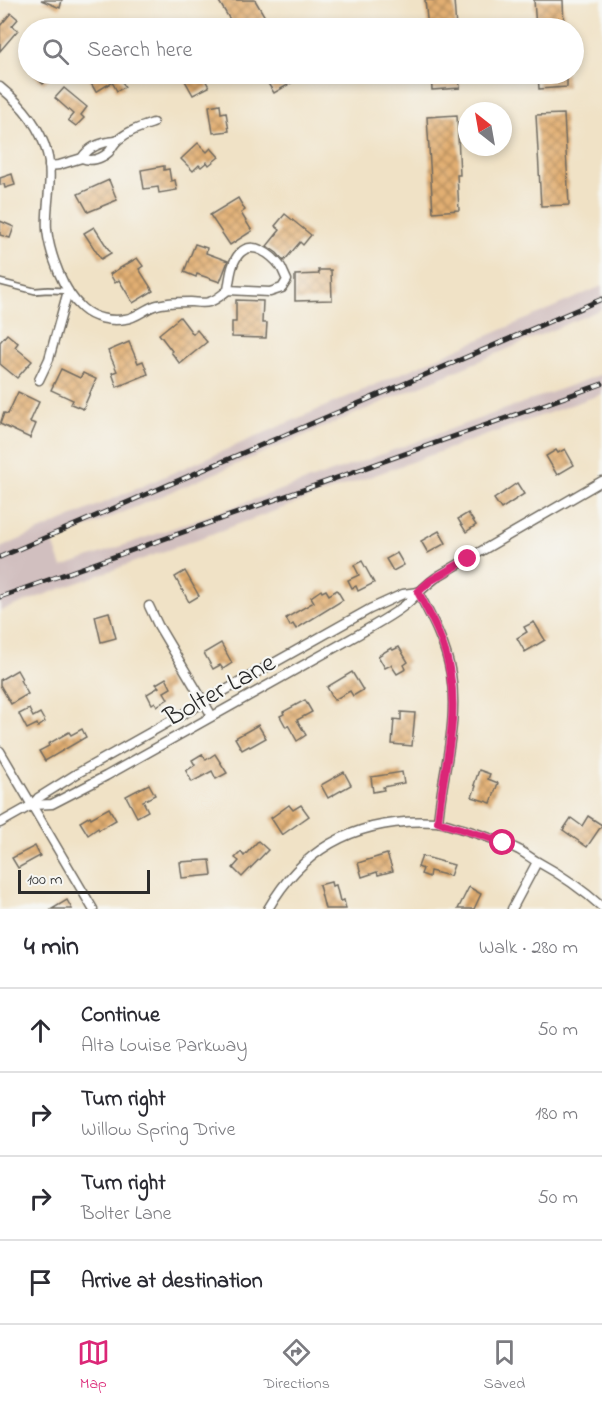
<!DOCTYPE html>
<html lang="en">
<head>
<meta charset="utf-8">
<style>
  body { margin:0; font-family:"Indie Flower",sans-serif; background:#f7f7f7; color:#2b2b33 }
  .compass { position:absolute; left:458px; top:102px; width:54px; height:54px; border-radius:50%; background:#fff; box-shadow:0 3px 9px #0003; rotate:329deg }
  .scale { position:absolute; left:18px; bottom:15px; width:132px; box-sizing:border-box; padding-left:6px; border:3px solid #2b2b2b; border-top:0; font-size:16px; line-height:21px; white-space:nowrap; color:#2b2b2b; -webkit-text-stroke:4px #f6f6f2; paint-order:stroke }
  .stop { position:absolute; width:18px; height:18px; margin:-14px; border:4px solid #db2777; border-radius:50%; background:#fff }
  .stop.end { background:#db2777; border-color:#fff; box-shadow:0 2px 6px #0008 }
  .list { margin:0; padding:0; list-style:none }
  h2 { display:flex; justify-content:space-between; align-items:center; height:78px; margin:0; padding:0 24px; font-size:26px }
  h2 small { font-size:20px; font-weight:400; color:#7c7c81 }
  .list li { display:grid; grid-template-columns:39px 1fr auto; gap:18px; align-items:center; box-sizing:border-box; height:84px; padding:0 24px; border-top:2px solid #e1e1e2 }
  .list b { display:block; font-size:22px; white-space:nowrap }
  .list p { margin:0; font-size:20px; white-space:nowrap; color:#7c7c81 }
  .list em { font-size:20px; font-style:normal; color:#7c7c81 }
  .icon { flex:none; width:33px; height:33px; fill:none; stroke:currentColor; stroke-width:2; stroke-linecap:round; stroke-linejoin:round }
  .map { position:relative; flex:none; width:602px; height:909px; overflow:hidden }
  .search { position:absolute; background:#fff; box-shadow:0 3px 9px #0003; left:18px; right:18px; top:18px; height:66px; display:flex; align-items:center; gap:15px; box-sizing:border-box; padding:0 21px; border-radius:33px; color:#7c7c81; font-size:22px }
  .sheet { height:414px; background:#fff }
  nav { display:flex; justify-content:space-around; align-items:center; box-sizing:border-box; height:84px; border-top:2px solid #e1e1e2; background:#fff; font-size:16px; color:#7c7c81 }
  nav a { display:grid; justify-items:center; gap:3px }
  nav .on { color:#db2777 }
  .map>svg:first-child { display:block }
</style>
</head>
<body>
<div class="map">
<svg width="602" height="909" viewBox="0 0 602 909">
  <defs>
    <pattern id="building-cross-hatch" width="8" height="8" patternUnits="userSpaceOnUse" patternTransform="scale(1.5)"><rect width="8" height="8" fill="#e2af72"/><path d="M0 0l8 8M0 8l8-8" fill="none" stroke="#b78f5e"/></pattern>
  </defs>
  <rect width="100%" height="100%" fill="#f6f6f2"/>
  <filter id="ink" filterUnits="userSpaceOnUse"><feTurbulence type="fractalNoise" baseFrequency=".0167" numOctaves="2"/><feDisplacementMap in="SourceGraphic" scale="12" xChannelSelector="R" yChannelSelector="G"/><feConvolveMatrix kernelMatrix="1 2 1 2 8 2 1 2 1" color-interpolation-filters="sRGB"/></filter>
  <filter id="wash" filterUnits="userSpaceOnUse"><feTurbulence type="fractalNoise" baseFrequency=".008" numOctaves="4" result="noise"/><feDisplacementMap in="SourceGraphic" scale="24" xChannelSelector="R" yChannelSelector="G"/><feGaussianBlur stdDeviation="1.35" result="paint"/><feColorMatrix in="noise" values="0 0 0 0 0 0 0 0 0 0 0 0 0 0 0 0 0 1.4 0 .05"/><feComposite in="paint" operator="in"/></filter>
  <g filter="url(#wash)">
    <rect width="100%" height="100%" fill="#f0e2c6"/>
    <path fill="#d1bfbf" d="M602 286V309L53 542 62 567 369 459 602 374V394L313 497 0 611V548Z"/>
    <g id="blocks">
      <g fill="url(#building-cross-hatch)">
        <path d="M41 0H62L60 8Z"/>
        <path d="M218 0H255L265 17 245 28H235Z"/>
        <path d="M425 0H454L456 28H428Z"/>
        <path d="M534 0H563L564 28H536Z"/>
        <path d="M11 13 18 19 12 26 18 30 0 51V26Z"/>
        <path d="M339 19 344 28H322Z"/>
        <path d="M33 74H54L43 84Z"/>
        <path d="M100 74H118L125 87 117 91 112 82 96 92 89 80Z"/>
        <path d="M190 74H202L209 87 193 95 183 77Z"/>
        <path d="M262 74H295L298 79 274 93Z"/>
        <path d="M431 74H459L460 88 432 90Z"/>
        <path d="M538 74H567V87L539 89Z"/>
        <path d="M64 88 87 107 81 115 84 118 76 126 68 120 73 114 55 98Z"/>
        <path d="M220 104 221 113 226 112 229 131 213 133 209 106Z"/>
        <path d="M564 114 569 205 541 206 536 115Z"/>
        <path d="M457 115 460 175H457L459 210 433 212 427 117Z"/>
        <path d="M198 143 207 152 211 148 219 157 209 165 207 162 201 167 199 165 193 171 181 159Z"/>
        <path d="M164 166V170L169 169 171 181 175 180 177 190 159 193 158 187 144 189 141 170Z"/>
        <path d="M12 174 15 185 5 188 4 184 0 185V178Z"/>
        <path d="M109 180 117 200 88 212 78 194Z"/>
        <path d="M238 198 245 210 241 213 252 231 230 245 210 215Z"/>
        <path d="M285 214 311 235 303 245 300 242 284 261 277 253 267 246 280 230 275 226Z"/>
        <path d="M0 221 14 227 10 238 0 235Z"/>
        <path d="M94 227 111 253 101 259 84 233Z"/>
        <path d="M195 244 207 248 206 253 228 261 220 282 197 274 196 277 184 272Z"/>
        <path d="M137 258 143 266 139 269 153 291 133 303 119 280 115 283 110 274Z"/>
        <path d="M318 270H331L332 300 295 301V275L319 274Z"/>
        <path d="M236 300 263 301 262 323H267L266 338 232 337V322H236Z"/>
        <path d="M180 317 193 334 197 330 207 342 180 364 171 352 172 351 159 334Z"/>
        <path d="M7 334 18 343 15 347 32 361 17 378 0 364V342Z"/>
        <path d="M129 342 138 363 143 361 148 374 117 387 112 373 117 371 108 351Z"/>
        <path d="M61 369 80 378 83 373 96 379 83 409 71 404 73 400 51 390Z"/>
        <path d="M18 392 39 402 30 422 36 424 30 438 0 424 4 413 8 414Z"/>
        <path d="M565 449 574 465 557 475 546 456 556 450 558 453Z"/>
        <path d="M517 483 524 494 501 509 494 499Z"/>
        <path d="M468 513 476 525 466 532 458 519Z"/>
        <path d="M439 531 446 543 428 553 421 541Z"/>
        <path d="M397 553 404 565 393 571 386 559Z"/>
        <path d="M362 561 374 583 358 591 356 586 352 588 348 580 359 575 354 565Z"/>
        <path d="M185 571 199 596 189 602 175 577Z"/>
        <path d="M321 590 322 592 326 590 329 595 337 590 343 600 296 629 293 624 290 626 286 618 314 602 311 597Z"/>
        <path d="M109 612 116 638 101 642 95 616Z"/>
        <path d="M534 622 545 640 525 652 517 638 527 632 524 627Z"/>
        <path d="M221 643 232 663 223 669 220 665 213 669 204 653Z"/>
        <path d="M399 647 408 662 404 665 406 669 397 674 391 665 385 668 378 656 391 648 393 650Z"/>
        <path d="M17 670 22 679 20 680 28 694 11 704 0 685V680Z"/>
        <path d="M352 672 363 690 353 696 350 691 334 700 327 687Z"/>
        <path d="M166 678 171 688 164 692 168 699 157 706 155 702 152 704 147 694 159 687 156 684Z"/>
        <path d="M305 700 312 712 297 720 306 735 297 741 288 725 286 727 280 716 284 714 283 712Z"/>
        <path d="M29 709 33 717 40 713 45 722 38 727 37 724 27 729 19 714Z"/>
        <path d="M401 712 415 713 412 746 392 744 394 719 401 720Z"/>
        <path d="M258 725 266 738 250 747 249 746 242 750 235 738Z"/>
        <path d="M82 729 86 737 45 761 39 751 49 746 48 744 69 732 71 735Z"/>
        <path d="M202 754 206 760 215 754 227 773 216 779 212 771 192 782 186 771 195 765 192 760Z"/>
        <path d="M479 770 490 774 488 779 498 783 491 803 472 797 476 786 474 785Z"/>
        <path d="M344 772 351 785 328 798 321 785Z"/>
        <path d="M402 772 404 783 383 787 384 790 373 792 371 777Z"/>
        <path d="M149 784 155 795 143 801 148 811 137 817 126 796Z"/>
        <path d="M289 805 293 810 301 805 309 816 282 835 271 818Z"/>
        <path d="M109 808 116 820 99 830 98 828 88 835 80 822 90 816 91 818Z"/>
        <path d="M588 816 602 825 587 847 563 830 571 818 582 826Z"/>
        <path d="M258 841 268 850 242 877 233 868 239 861 235 858 241 852 244 856Z"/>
        <path d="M35 846 40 856 18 868 12 858Z"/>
        <path d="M387 854 393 871 378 875 377 872 362 877 358 863Z"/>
        <path d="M422 856 454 865 450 876 430 871 429 877 421 874 423 869 418 867Z"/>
        <path d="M210 860 212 875 182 878 180 862Z"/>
        <path d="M331 882 332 886 336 885 340 901 344 900 346 909H325L319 885Z"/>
        <path d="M469 887 481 894 474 909H458Z"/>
        <path d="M67 900 72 909H52Z"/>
      </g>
    </g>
  </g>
  <g filter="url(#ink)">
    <use href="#blocks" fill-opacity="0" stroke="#706b61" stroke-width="1.5"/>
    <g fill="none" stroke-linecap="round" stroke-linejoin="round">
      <g stroke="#706b61" stroke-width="8">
        <path id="service" d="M0 282 35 291 48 290 68 291"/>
      </g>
      <g stroke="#706b61" stroke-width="11">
        <g id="minor">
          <path d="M0 87C21 104 40 126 47 153 54 178 45 205 47 230 50 255 63 291 82 308 93 318 111 322 125 319 136 318 145 309 154 306 165 302 180 302 191 302 196 302 204 304 209 302 215 301 223 294 228 290 230 278 231 262 240 253 253 240 272 255 281 267 283 271 285 276 287 280L282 288 270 292 228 290"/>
          <path d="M82 158C91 162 101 159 109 152 112 148 114 143 118 140 128 131 141 127 153 123"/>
          <path d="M49 166 59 165 82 158C89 146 103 142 116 141"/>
          <path d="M39 380 49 359 68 291"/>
          <path d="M418 592C432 618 446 644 451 674 459 724 442 773 438 822"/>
          <path d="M149 606 158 625 212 716"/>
          <path d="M0 751 93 909"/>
          <path d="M32 805 52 804 106 776 359 634C374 625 390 617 404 606 416 596 426 584 440 575L602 481"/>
          <path d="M0 823 32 805 38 798 78 773 370 609 403 594 418 592"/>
          <path d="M268 909C305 844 363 817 437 822 445 823 455 827 463 829 482 835 501 841 519 850 526 854 532 859 538 862 562 875 582 889 602 907"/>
          <path d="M512 909 537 862"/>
        </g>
      </g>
      <use href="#service" stroke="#fff" stroke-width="4.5"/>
      <use href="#minor" stroke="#fff" stroke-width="8"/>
      <g stroke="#2b2b2b" stroke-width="5">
        <g id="rail">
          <path d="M0 557 602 299"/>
          <path d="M0 597 602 384"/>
        </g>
      </g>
      <use href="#rail" stroke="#f6f6f2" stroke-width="3" stroke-dasharray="9" stroke-linecap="butt"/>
    </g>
  </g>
  <g fill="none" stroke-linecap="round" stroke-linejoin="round" filter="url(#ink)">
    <path stroke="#db2777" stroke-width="8" d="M468 559 430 581 418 592C432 618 446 644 450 674 459 724 442 773 438 822L484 836 503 843"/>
  </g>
  <g text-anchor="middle" stroke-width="4.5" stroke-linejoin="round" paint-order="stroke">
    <g font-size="27" fill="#2b2b2b" stroke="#f6f6f2">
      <text transform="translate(219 689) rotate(-29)" y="9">Bolter Lane</text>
    </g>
  </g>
</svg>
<svg class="compass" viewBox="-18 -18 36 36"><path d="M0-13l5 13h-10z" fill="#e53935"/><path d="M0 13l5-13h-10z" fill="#7c7c81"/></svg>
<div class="scale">100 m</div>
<div class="stop" style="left:503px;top:843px"></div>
<div class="stop end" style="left:468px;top:559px"></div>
<div class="search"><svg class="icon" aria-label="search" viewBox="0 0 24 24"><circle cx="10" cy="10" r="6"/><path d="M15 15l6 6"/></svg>Search here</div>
</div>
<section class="sheet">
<h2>4 min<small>Walk · 280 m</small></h2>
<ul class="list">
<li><svg class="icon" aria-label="ahead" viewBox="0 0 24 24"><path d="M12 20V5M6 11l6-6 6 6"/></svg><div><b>Continue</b><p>Alta Louise Parkway</p></div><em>50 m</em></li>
<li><svg class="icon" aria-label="right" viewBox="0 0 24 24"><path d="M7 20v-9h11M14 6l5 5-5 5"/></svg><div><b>Turn right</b><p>Willow Spring Drive</p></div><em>180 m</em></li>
<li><svg class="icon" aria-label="right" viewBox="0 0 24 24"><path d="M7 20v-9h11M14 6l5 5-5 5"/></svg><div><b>Turn right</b><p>Bolter Lane</p></div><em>50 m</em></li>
<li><svg class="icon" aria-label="arrive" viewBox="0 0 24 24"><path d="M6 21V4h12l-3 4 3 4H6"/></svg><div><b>Arrive at destination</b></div></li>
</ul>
</section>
<nav>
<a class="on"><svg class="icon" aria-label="map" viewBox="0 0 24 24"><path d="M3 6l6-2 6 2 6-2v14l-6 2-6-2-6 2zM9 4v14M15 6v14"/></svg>Map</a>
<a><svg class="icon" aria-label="directions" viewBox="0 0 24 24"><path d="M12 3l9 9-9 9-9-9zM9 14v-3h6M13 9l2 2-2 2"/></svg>Directions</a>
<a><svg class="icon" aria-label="saved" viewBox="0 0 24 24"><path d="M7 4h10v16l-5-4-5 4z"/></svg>Saved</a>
</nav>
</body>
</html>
